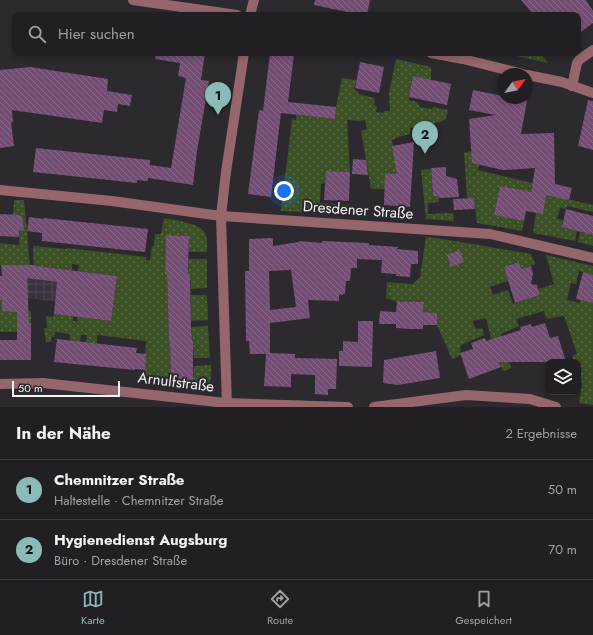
<!DOCTYPE html>
<html lang="de">
<head>
<meta charset="utf-8">
<style>
  body { margin:0; font-family:Jost,sans-serif; background:#2d2c30; color:#f1f3f6 }
  .controls { position:absolute; right:12px; bottom:12px; display:grid; overflow:hidden; border-radius:8px; box-shadow:0 2px 6px #0003 }
  .controls button { width:36px; height:36px; display:grid; place-items:center; padding:0; border:0; border-bottom:1px solid #3e3d41; background:#211f23; color:#f1f3f6; font:20px sans-serif }
  .compass { position:absolute; left:497px; top:68px; width:36px; height:36px; border-radius:50%; background:#211f23; box-shadow:0 2px 6px #0003; rotate:57deg }
  .scale { position:absolute; left:12px; bottom:10px; width:108px; box-sizing:border-box; padding-left:4px; border:2px solid #f5f4f8; border-top:0; font-size:11px; line-height:14px; white-space:nowrap; color:#f5f4f8; -webkit-text-stroke:3px #2c292f; paint-order:stroke }
  .you { position:absolute; left:284px; top:191px; width:14px; height:14px; margin:-10px; border:3px solid #fff; border-radius:50%; background:#1a73e8; box-shadow:0 0 0 6px #1a73e833 }
  .badge { display:grid; place-items:center; width:26px; height:26px; border-radius:50%; background:#8bbbb9; color:#111; font-size:13px; font-weight:700 }
  .pin { position:absolute; translate:-50% -33px; filter:drop-shadow(0 1px 2px #0008) }
  .pin::after { content:''; position:absolute; top:21px; width:14px; height:12px; background:inherit; clip-path:polygon(0 0,100% 0,50% 100%) }
  .list { margin:0; padding:0; list-style:none }
  h2 { display:flex; justify-content:space-between; align-items:center; height:52px; margin:0; padding:0 16px; font-size:17px }
  h2 small { font-size:13px; font-weight:400; color:#a2a2a6 }
  .list li { display:grid; grid-template-columns:26px 1fr auto; gap:12px; align-items:center; box-sizing:border-box; height:60px; padding:0 16px; border-top:1px solid #3e3d41 }
  .list b { display:block; font-size:15px; white-space:nowrap }
  .list p { margin:0; font-size:13px; white-space:nowrap; color:#a2a2a6 }
  .list em { font-size:13px; font-style:normal; color:#a2a2a6 }
  .icon { flex:none; width:22px; height:22px; fill:none; stroke:currentColor; stroke-width:2; stroke-linecap:round; stroke-linejoin:round }
  .map { position:relative; flex:none; width:593px; height:407px; overflow:hidden }
  .search { position:absolute; background:#211f23; box-shadow:0 2px 6px #0003; left:12px; right:12px; top:12px; height:44px; display:flex; align-items:center; gap:10px; box-sizing:border-box; padding:0 14px; border-radius:8px; color:#a2a2a6; font-size:15px }
  .sheet { height:172px; background:#211f23 }
  nav { display:flex; justify-content:space-around; align-items:center; box-sizing:border-box; height:56px; border-top:1px solid #3e3d41; background:#211f23; font-size:11px; color:#a2a2a6 }
  nav a { display:grid; justify-items:center; gap:2px }
  nav .on { color:#8bbbb9 }
  .map>svg:first-child { display:block }
</style>
</head>
<body>
<div class="map">
<svg width="593" height="407" viewBox="0 0 593 407">
  <defs>
    <pattern id="industrial-grid" width="8" height="8" patternUnits="userSpaceOnUse"><rect width="8" height="8" fill="#38333e"/><path d="M0 4h8M4 0v8" fill="none" stroke="#4c4751"/></pattern>
    <pattern id="green-dots" width="8" height="8" patternUnits="userSpaceOnUse"><rect width="8" height="8" fill="#3b5125"/><path d="M2 2h.1M6 6h.1" fill="none" stroke="#586b45" stroke-width="1.8" stroke-linecap="round"/></pattern>
    <pattern id="building-back-hatch" width="6" height="6" patternUnits="userSpaceOnUse"><rect width="6" height="6" fill="#744d74"/><path d="M-1 5l2 2M0 0l6 6M5-1l2 2" fill="none" stroke="#886789"/></pattern>
  </defs>
  <rect width="100%" height="100%" fill="#2c292f"/>
  <path fill="url(#industrial-grid)" d="M34 277 38 280 115 289 113 308 28 298 2 278Z"/>
  <g fill="url(#green-dots)">
    <path d="M512 53H540L548 63 512 55Z"/>
    <path d="M396 59 431 67V80L413 77 409 97V100L417 102 420 107 432 109 433 107 448 110 446 119 440 122 410 128V134L395 138V139L392 140 399 174 386 173 385 189H371L361 131 367 129 365 120 359 121 347 120 350 172 326 171 325 183 321 184 320 203 349 205 347 214 281 211 292 119 296 120V115L335 119 336 107 342 78 356 80 354 90 358 91V94L375 98 374 105 377 106 376 112 383 113 384 111H390L389 93Z"/>
    <path d="M471 151 479 164 478 170 532 183 531 192 500 187 494 215 524 221 522 231 477 223 474 198H467L464 153Z"/>
    <path d="M431 169 433 196H438L439 202 428 203V214L453 213 454 221 426 219 421 170Z"/>
    <path d="M545 194 593 205V212L567 206 566 209 560 208 557 219 563 220 562 227 577 231 575 241 533 233 536 213Z"/>
    <path d="M14 200H24L30 265H0V243L19 245 20 215H13Z"/>
    <path d="M164 218C174 220 200 223 205 233 208 239 207 246 207 252H189V236L166 235 165 274H167L169 342H170L171 381H193L194 366 211 365C211 377 213 388 199 390L143 382 146 341 97 335V344L86 342 87 335H81L80 342 70 341V334L55 332 54 337H51V342H46L44 328H47L46 316 53 317 54 314 73 316V321H77L78 317 111 321 117 276 78 271 79 265 72 264V270L40 267 38 280 34 277 33 246 67 249V248L146 257V260H150L152 246H154L155 234H161Z"/>
    <path d="M580 232 593 235V246L578 242Z"/>
    <path d="M426 237 449 240 531 254 535 264 521 269 518 262 504 267 508 281 490 287 493 295 508 290 513 304 540 295 538 289 554 284 546 255 593 266V275L579 271 576 284 571 283 567 300 579 303 580 300 593 303V405L579 403 582 383 578 372V362H574L572 356 577 354 564 316 546 319 544 311 516 319 519 326 501 334 511 368 503 371 491 339 486 318 473 321 476 329 482 328 484 335 461 345 460 353 461 355 452 359 437 325V313L423 312 424 302H397L386 298 387 282 413 284 420 277Z"/>
    <path d="M189 259H207V288L191 289 190 274H188Z"/>
    <path d="M191 295H207L208 320 191 321Z"/>
    <path d="M0 300H2V311H31V323L17 332H0Z"/>
    <path d="M208 326 210 358H194L193 342 192 341 191 327Z"/>
  </g>
  <g fill="url(#building-back-hatch)" fill-rule="evenodd">
    <path d="M315 0H370L367 15H362L314 5Z"/>
    <path d="M521 0H586L593 11V23L578 34V15H534Z"/>
    <path d="M156 53H205L201 80 209 81 197 151 193 185 148 178V181L137 180V183L33 172 36 148 150 160V165L171 168 186 78 178 76 180 63 155 59Z"/>
    <path d="M270 53 294 54 288 102 336 107 335 119 281 113 271 197 248 194 259 110 263 111Z"/>
    <path d="M360 62 384 67 379 93 355 88Z"/>
    <path d="M30 67 108 79 107 91 132 95 130 106 118 104 117 112 104 110 102 123 12 110 13 122 11 123 14 146 0 148V70Z"/>
    <path d="M413 76 451 84 447 105 409 97Z"/>
    <path d="M473 90 503 96V98H511L527 101 521 134 554 133 555 184 572 188 569 200 546 195 543 214 526 211 524 221 494 215 500 186 531 192 535 168 503 170 472 163 469 119 496 115 469 110Z"/>
    <path d="M588 100 593 101V150L578 146Z"/>
    <path d="M414 142 410 207 384 205 385 173 397 174 392 146Z"/>
    <path d="M353 159 366 160 368 175 352 174Z"/>
    <path d="M446 167V176L457 179 459 197 439 198 438 196H433L431 168Z"/>
    <path d="M326 171 350 172 349 201 324 200Z"/>
    <path d="M474 198 475 209 454 210 453 199Z"/>
    <path d="M566 209 593 216V235L562 227Z"/>
    <path d="M0 214 20 215V216H22L24 231 19 230V237L0 236Z"/>
    <path d="M29 217 44 219V218L148 229 145 252 42 241V233L27 231Z"/>
    <path d="M166 235 189 236 188 274H190L191 327 192 341H193V381L171 382 170 342H169L167 274H165Z"/>
    <path d="M273 238V246L299 242V241L322 243V241L369 243V245L398 247 397 249 418 251V264H411L410 277 396 276V274L381 273 382 260 357 259V268H351L350 281H346L345 294 339 295V301L308 300 310 318 270 323V353L295 354V358L337 359 336 389H328V395L315 394V375L291 374V387L264 386 266 354H250L249 341H246L245 271H249V239ZM291 270 296 307 270 310 269 271Z"/>
    <path d="M460 250 464 262 451 267 447 255Z"/>
    <path d="M519 262 521 269 531 266 533 274 531 284 537 285 540 295 515 303 504 267Z"/>
    <path d="M1 265H34V266L52 268 117 276 111 321 54 314 57 282 27 278 29 323H31V360H0V340H17V312L2 311V300H0V276H2Z"/>
    <path d="M583 272 593 275V303L576 299Z"/>
    <path d="M397 302H424L423 312 437 313V325H423V329H410L396 328V324H379L380 311 396 312Z"/>
    <path d="M358 321H373L372 367 339 366V351H343V341L358 342Z"/>
    <path d="M545 323 550 338 558 336 566 362H499L501 367 469 379 460 353 473 349 471 343 485 338 486 341 521 330 520 327 531 324 532 327Z"/>
    <path d="M57 339 137 348 136 353 146 354 145 370 135 369V370L54 362Z"/>
    <path d="M436 351 440 378 398 385 383 383 384 360Z"/>
  </g>
  <g fill="none" stroke-linecap="round" stroke-linejoin="round">
    <g stroke="#95666c" stroke-width="10">
      <path d="M133 0 237 15"/>
      <path d="M250 15 254 0"/>
      <path d="M431 53 463 59 523 74"/>
      <path d="M527 75 562 82 593 93"/>
      <path d="M572 86 577 63 579 60 593 50"/>
      <path d="M0 190 112 201 221 216 490 234 593 258"/>
      <path d="M0 384 43 383 226 403 348 407"/>
      <path d="M227 407 221 216 226 172 244 53"/>
      <path d="M374 407 466 395 530 399 556 407"/>
    </g>
  </g>
  <g text-anchor="middle" stroke-width="4" stroke-linejoin="round" paint-order="stroke">
    <g font-size="15" fill="#f5f4f8" stroke="#2c292f">
      <text transform="translate(358 210) rotate(4)" y="5">Dresdener Straße</text>
      <text transform="translate(176 382) rotate(7)" y="5">Arnulfstraße</text>
    </g>
  </g>
</svg>
<div class="controls">
<button><svg class="icon" aria-label="layers" viewBox="0 0 24 24"><path d="M12 4l9 5-9 5-9-5zM3 14l9 5 9-5"/></svg></button>
</div>
<svg class="compass" viewBox="-18 -18 36 36"><path d="M0-13l5 13h-10z" fill="#e53935"/><path d="M0 13l5-13h-10z" fill="#a2a2a6"/></svg>
<div class="scale">50 m</div>
<div class="you"></div>
<div class="pin badge" style="left:218px;top:115px">1</div>
<div class="pin badge" style="left:425px;top:154px">2</div>
<div class="search"><svg class="icon" aria-label="search" viewBox="0 0 24 24"><circle cx="10" cy="10" r="6"/><path d="M15 15l6 6"/></svg>Hier suchen</div>
</div>
<section class="sheet">
<h2>In der Nähe<small>2 Ergebnisse</small></h2>
<ul class="list">
<li><span class="badge">1</span><div><b>Chemnitzer Straße</b><p>Haltestelle · Chemnitzer Straße</p></div><em>50 m</em></li>
<li><span class="badge">2</span><div><b>Hygienedienst Augsburg</b><p>Büro · Dresdener Straße</p></div><em>70 m</em></li>
</ul>
</section>
<nav>
<a class="on"><svg class="icon" aria-label="map" viewBox="0 0 24 24"><path d="M3 6l6-2 6 2 6-2v14l-6 2-6-2-6 2zM9 4v14M15 6v14"/></svg>Karte</a>
<a><svg class="icon" aria-label="directions" viewBox="0 0 24 24"><path d="M12 3l9 9-9 9-9-9zM9 14v-3h6M13 9l2 2-2 2"/></svg>Route</a>
<a><svg class="icon" aria-label="saved" viewBox="0 0 24 24"><path d="M7 4h10v16l-5-4-5 4z"/></svg>Gespeichert</a>
</nav>
</body>
</html>
